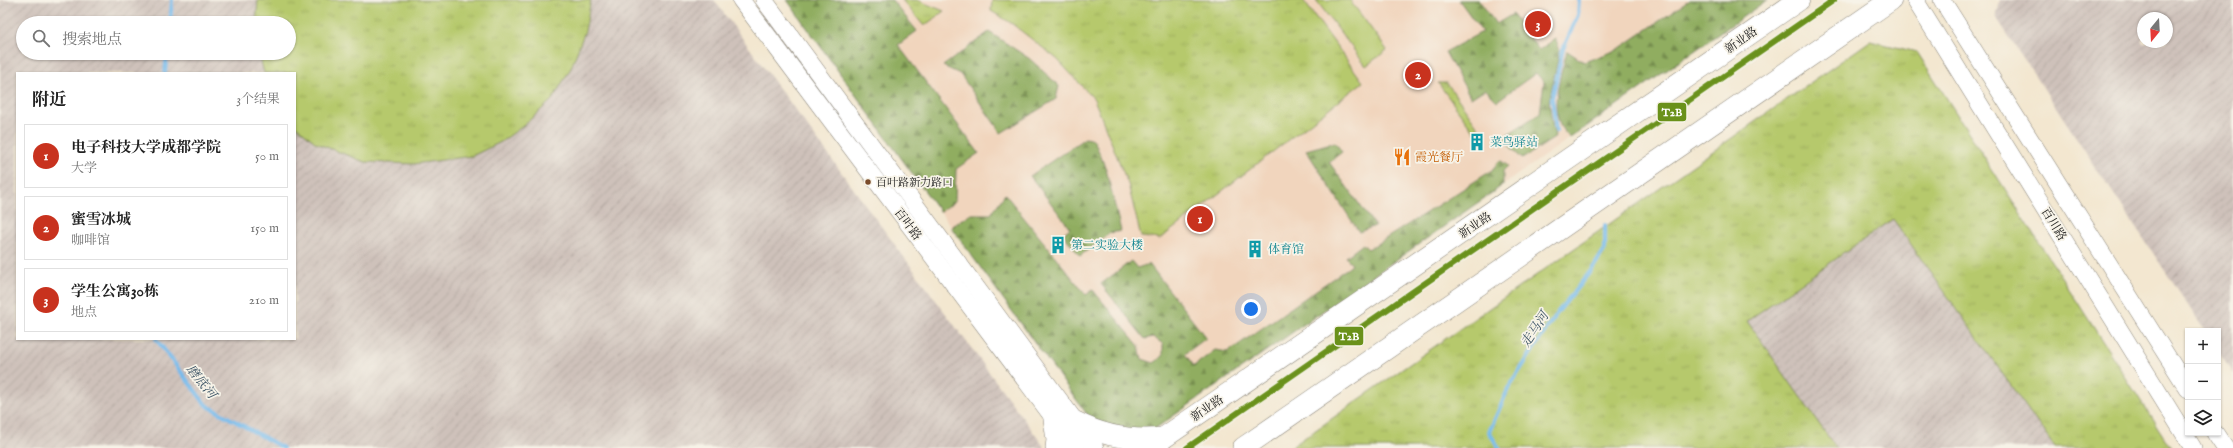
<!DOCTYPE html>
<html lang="zh">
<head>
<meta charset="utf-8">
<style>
  body { margin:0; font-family:"IM FELL English","Noto Serif SC",serif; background:#f2f2f2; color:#222 }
  .controls { position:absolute; right:12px; bottom:12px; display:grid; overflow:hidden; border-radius:0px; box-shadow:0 1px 3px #0004 }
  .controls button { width:36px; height:36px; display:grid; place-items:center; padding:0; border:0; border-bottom:1px solid #e0e0e0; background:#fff; color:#222; font:20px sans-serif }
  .compass { position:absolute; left:2137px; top:12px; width:36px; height:36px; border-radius:50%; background:#fff; box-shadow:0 1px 3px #0004; rotate:198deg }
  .you { position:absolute; left:1251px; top:309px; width:14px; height:14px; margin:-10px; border:3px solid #fff; border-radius:50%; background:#1a73e8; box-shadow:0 0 0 6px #1a73e833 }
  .badge { display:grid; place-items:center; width:26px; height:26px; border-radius:50%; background:#c8321e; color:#fff; font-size:13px; font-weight:700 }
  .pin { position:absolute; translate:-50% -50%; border:2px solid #fff; box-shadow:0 1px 4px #0006 }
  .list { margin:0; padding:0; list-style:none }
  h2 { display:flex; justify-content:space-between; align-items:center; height:52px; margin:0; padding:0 16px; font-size:17px }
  h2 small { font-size:13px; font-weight:400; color:#767676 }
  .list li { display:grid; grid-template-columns:26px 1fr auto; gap:12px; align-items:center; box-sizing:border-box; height:64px; margin:0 8px 8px; padding:0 8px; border:1px solid #e0e0e0; border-radius:0px }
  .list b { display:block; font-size:15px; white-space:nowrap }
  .list p { margin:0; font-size:13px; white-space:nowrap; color:#767676 }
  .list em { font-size:13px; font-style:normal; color:#767676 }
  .icon { flex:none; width:22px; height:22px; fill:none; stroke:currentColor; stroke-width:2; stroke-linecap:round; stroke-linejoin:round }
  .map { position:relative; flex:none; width:2233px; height:448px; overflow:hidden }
  .search { position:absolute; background:#fff; box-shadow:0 1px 3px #0004; left:16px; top:16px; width:280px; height:44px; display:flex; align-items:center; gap:10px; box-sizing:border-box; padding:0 14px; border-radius:22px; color:#767676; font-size:15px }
  .panel { position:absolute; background:#fff; box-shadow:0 1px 3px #0004; left:16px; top:72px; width:280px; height:268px; border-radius:0px }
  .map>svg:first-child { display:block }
</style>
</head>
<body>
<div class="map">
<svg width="2233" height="448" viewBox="0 0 2233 448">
  <defs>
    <pattern id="industrial-furrows" width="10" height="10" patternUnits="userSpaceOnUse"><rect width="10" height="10" fill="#cec1ba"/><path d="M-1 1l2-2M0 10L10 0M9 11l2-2" fill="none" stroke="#b0a59f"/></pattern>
    <pattern id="grass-tufts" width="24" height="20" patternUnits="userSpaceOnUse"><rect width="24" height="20" fill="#b6c96c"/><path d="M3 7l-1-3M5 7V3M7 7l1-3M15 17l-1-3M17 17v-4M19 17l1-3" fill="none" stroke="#9cac5d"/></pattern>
    <pattern id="forest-firs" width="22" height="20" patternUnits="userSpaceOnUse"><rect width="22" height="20" fill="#90ad60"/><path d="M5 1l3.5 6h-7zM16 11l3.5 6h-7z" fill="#758c4e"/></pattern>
  </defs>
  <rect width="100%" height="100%" fill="#f7f3e8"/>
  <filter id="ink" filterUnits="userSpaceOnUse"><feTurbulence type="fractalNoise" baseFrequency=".025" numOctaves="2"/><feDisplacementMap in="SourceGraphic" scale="8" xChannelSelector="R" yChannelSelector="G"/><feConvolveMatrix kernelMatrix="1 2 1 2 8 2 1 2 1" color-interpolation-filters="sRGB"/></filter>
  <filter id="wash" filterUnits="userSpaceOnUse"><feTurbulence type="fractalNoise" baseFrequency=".012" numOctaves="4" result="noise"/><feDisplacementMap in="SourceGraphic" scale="16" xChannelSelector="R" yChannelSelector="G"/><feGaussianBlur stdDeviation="0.9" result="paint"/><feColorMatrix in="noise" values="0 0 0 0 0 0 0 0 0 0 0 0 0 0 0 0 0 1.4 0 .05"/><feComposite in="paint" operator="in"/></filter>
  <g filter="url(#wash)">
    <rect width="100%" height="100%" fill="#f3e7d0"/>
    <path fill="#f1d5bd" d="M787 0H1767L1146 435 1094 424Z"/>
    <g fill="url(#industrial-furrows)" fill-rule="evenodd">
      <path d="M0 0H714L1045 448H0ZM23 23H289V53H23ZM17 73H295V339H17Z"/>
      <path d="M2000 0H2233V374L2218 351V331H2205L1996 17ZM2143 18H2167V42H2143Z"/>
      <path d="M1893 219 2055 448H1836L1747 321Z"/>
    </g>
    <g fill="url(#grass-tufts)" stroke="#697244">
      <path d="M258 0H591L585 31 571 68 552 100 523 126 501 142 472 156 414 164 365 162 316 143 295 125V73H264L259 53H289V23H256Z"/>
      <path d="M902 0H917L944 11 924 26Z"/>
      <path d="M992 0H1303L1363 82 1160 239 1141 237 1128 184 1094 99 1057 59 1011 23 991 11Z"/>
      <path d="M1870 41 1917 52 2171 448H2055L1893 219 1747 321 1836 448H1290Z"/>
      <path d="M1438 83H1447L1482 133 1478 134 1475 133Z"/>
    </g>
    <g fill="url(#forest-firs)" stroke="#56643e">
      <path d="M787 0H892L917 31 898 45 979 153 956 169 955 201 940 212Z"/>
      <path d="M1459 0H1479L1496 24 1513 14 1539 50 1555 39 1560 50 1549 102 1553 129 1556 137 1522 159 1502 138 1540 113 1544 82 1536 73 1497 101 1485 89 1471 98 1445 52 1482 32Z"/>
      <path d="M1690 0H1767L1570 138C1545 117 1560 79 1567 51L1584 62 1617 50Z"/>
      <path d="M989 32 1030 59 1059 86 1056 99 1001 133 960 74 943 66Z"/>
      <path d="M1085 138 1094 140 1106 169 1121 231 1110 233 1080 256 1063 234 1070 228 1030 176Z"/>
      <path d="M1335 142 1342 152 1329 162 1375 226 1359 232 1306 150Z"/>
      <path d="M1500 160 1508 166 1503 171V185L1146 435 1094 424 951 227 971 214H991L1005 194 1086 295 1093 290 1139 346 1142 359 1154 363 1163 356V344L1153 337 1145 339 1101 284 1131 261 1137 268 1149 264 1206 338 1185 354 1194 366 1215 350 1228 352 1352 265 1346 257 1363 244 1368 249 1382 241 1491 171Z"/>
    </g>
    <path fill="#b6c96c" stroke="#697244" d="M1316 0H1350L1387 50 1366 66Z"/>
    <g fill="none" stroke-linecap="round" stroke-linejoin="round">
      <g stroke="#76bbed" stroke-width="4">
        <path d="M170 23 172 0"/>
        <path d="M165 73 167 53"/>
        <path d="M1556 131 1552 98 1563 49 1578 15 1579 0"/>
        <path d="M156 339 206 405 283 448"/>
        <path d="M1499 448 1489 432 1509 387 1557 313 1593 268 1605 249V225"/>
      </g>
    </g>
  </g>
  <g filter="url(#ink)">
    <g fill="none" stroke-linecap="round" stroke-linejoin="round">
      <g stroke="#888276" stroke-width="18">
        <g id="minor">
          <path d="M741 0 1076 448"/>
          <path d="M764 0 1095 448"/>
          <path d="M1915 0 2193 448"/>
          <path d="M1942 0 2188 389"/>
          <path d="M2215 433 2225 448"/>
        </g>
      </g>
      <g stroke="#888276" stroke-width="22">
        <g id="major">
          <path d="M1054 419 1057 440 1056 448"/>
          <path d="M1076 422C1103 436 1134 441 1163 438"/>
          <path d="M1149 448 1799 0"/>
          <path d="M1243 448 1891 0"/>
        </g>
      </g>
      <use href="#minor" stroke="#fff" stroke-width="17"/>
      <use href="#major" stroke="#fff" stroke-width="21"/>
      <g stroke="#f7f3e8" stroke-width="9">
        <path id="tram-1" d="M1187 448 1834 0"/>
      </g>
      <use href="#tram-1" stroke="#6a911a" stroke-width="6"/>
    </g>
  </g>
  <defs>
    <g id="building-bare" transform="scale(1.38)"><path d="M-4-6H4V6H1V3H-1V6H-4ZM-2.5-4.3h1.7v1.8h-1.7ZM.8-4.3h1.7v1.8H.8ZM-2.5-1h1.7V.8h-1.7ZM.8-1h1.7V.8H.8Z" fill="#0f9aa8" stroke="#f7f3e8" stroke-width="2.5" paint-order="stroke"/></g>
    <g id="restaurant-bare" transform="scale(1.38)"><path d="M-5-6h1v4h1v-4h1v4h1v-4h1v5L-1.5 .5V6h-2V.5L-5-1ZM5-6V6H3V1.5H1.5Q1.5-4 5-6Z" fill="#e8710a" stroke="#f7f3e8" stroke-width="2.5" paint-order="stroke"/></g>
  </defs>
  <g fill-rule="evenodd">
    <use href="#building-bare" x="1477" y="142"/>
    <use href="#restaurant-bare" x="1402" y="157"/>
    <use href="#building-bare" x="1058" y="245"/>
    <use href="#building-bare" x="1255" y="249"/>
  </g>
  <circle fill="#7a4b2a" stroke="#f7f3e8" stroke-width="1.5" cx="868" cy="182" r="3.5"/>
  <g text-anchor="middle" stroke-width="3.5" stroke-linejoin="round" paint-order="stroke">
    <g font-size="11" fill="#1c1c1c" stroke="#f7f3e8" text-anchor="start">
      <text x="876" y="186">百叶路新力路口</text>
    </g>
    <g font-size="12" fill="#1c1c1c" stroke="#f7f3e8">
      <text transform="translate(1741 40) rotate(-35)" y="4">新业路</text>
      <text transform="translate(908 224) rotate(53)" y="4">百叶路</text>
      <text transform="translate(2054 224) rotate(58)" y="4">百川路</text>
      <text transform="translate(1475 225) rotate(-34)" y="4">新业路</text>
      <text transform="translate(1207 408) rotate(-34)" y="4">新业路</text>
    </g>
    <g font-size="12" fill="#0d838f" stroke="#f7f3e8" text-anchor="start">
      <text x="1490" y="146">菜鸟驿站</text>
      <text x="1071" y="249">第二实验大楼</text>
      <text x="1268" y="253">体育馆</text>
    </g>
    <g font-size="12" fill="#c56008" stroke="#f7f3e8" text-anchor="start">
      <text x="1415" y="161">霞光餐厅</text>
    </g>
    <g font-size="13" font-style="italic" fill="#3c5465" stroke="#f7f3e8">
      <text transform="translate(1534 329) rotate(-57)" y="5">走马河</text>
      <text transform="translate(202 381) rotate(51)" y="5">磨底河</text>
    </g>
  </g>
  <g stroke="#f7f3e8" stroke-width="1.5">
    <rect x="1657" y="102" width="30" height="20" rx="4" fill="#6a911a"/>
    <rect x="1334" y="326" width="30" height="20" rx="4" fill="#6a911a"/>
  </g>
  <g font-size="11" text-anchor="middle" font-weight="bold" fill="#fff">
    <text x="1672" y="116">T2B</text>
    <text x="1349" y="340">T2B</text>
  </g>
</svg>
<div class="controls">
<button>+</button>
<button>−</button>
<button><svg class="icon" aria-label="layers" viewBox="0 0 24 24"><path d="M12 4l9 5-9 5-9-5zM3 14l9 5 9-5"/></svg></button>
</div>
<svg class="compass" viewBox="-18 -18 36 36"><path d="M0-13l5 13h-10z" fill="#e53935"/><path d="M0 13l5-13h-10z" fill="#767676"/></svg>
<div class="you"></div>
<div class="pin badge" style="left:1200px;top:219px">1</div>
<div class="pin badge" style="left:1418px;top:75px">2</div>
<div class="pin badge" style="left:1538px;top:24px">3</div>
<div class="search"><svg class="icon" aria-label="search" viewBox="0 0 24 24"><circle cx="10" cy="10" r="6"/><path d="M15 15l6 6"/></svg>搜索地点</div>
<section class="panel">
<h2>附近<small>3个结果</small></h2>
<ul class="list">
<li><span class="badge">1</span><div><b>电子科技大学成都学院</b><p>大学</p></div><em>50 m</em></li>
<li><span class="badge">2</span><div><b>蜜雪冰城</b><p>咖啡馆</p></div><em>150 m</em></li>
<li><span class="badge">3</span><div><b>学生公寓30栋</b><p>地点</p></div><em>210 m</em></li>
</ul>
</section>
</div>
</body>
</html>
